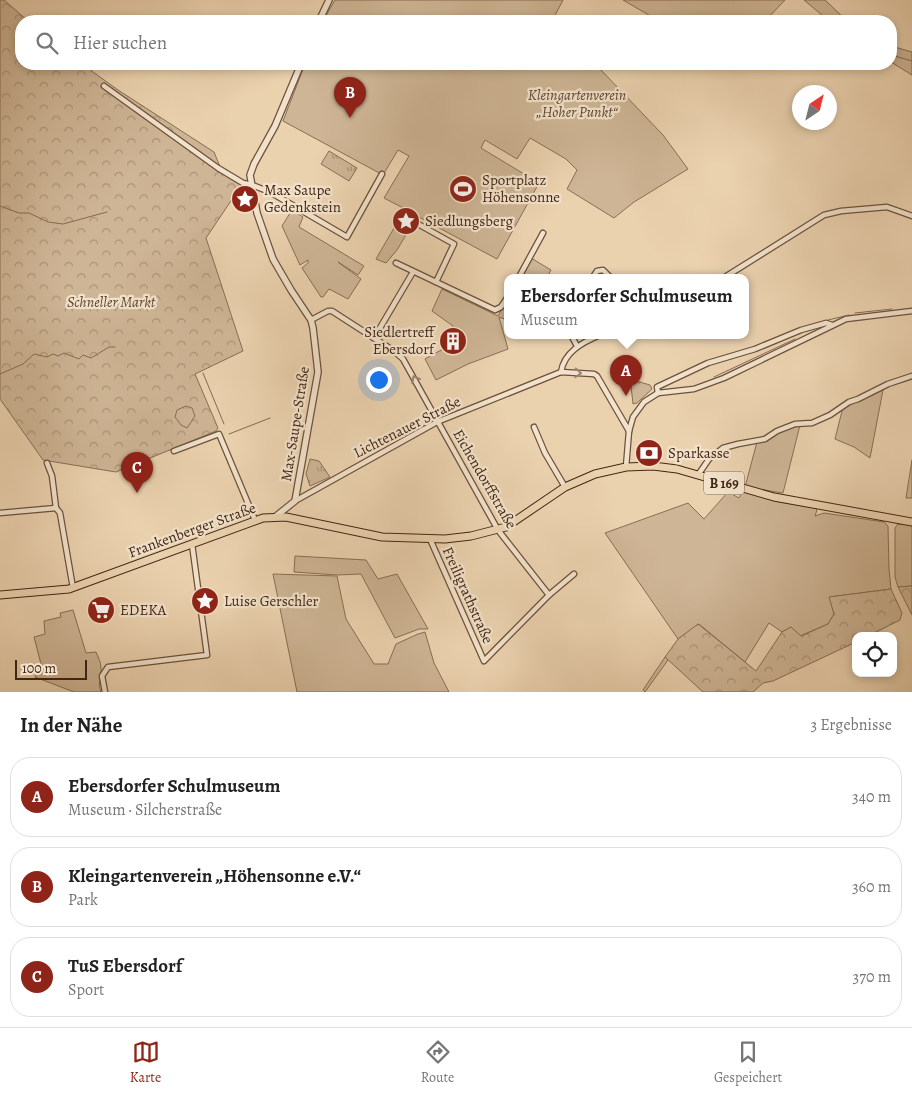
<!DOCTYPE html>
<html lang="de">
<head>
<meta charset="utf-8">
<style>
  body { margin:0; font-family:Alegreya,serif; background:#f2f2f2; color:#222 }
  .controls { position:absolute; right:15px; bottom:15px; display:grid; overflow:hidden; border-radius:10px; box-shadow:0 2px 8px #0003 }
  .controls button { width:45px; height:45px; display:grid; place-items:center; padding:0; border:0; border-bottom:1px solid #e0e0e0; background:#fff; color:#222; font:25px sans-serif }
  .compass { position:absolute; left:792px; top:85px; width:45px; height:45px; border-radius:50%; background:#fff; box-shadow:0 2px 8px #0003; rotate:35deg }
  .scale { position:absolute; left:15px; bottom:12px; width:72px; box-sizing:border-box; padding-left:5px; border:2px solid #422615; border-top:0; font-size:14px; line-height:18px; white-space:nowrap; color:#422615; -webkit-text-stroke:4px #f2e2cb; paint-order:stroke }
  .you { position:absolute; left:378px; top:379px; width:18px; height:18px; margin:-12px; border:4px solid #fff; border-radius:50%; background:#1a73e8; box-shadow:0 0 0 8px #1a73e833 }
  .badge { display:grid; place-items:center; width:32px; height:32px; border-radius:50%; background:#8f2418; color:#fff; font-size:16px; font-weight:700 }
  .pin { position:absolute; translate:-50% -41px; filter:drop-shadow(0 1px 2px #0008) }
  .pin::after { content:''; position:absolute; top:26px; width:18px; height:15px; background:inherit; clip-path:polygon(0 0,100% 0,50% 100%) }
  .popup { position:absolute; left:504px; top:274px; width:245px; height:65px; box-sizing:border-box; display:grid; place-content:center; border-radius:10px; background:#fff; filter:drop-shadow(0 1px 4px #0005); font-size:16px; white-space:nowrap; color:#767676 }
  .popup b { font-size:19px; color:#222 }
  .popup::after { content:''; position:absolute; left:50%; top:100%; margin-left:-10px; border:10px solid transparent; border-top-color:#fff }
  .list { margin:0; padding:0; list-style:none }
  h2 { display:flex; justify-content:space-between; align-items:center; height:65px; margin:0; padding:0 20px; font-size:21px }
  h2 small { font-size:16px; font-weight:400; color:#767676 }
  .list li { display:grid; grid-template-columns:32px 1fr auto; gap:15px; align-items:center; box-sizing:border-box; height:80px; margin:0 10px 10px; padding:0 10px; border:1px solid #e0e0e0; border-radius:20px }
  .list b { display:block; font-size:19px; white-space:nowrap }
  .list p { margin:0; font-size:16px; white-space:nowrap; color:#767676 }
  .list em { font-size:16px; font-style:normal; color:#767676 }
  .icon { flex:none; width:28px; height:28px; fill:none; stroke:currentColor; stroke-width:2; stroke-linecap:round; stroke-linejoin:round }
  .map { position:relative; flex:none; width:912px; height:692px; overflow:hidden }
  .search { position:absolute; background:#fff; box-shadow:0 2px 8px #0003; left:15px; right:15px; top:15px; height:55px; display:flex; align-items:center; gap:12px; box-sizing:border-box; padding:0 18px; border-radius:20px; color:#767676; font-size:19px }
  .sheet { height:335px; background:#fff }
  nav { display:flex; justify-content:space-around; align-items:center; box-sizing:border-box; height:70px; border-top:1px solid #e0e0e0; background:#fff; font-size:14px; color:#767676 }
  nav a { display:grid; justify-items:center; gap:2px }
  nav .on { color:#8f2418 }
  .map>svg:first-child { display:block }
</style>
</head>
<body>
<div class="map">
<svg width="912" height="692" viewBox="0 0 912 692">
  <defs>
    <pattern id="forest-crowns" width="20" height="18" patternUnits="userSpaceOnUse" patternTransform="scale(1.25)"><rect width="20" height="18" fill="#ceb595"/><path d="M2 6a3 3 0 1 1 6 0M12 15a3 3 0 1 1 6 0" fill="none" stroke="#a99378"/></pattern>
    <pattern id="park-tufts" width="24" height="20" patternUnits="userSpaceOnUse" patternTransform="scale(1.25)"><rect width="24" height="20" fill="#ceb595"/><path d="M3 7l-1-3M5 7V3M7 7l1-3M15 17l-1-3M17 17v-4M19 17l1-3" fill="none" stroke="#a99378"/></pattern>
  </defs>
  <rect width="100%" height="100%" fill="#ebd2af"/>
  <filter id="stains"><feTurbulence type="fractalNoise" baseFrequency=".004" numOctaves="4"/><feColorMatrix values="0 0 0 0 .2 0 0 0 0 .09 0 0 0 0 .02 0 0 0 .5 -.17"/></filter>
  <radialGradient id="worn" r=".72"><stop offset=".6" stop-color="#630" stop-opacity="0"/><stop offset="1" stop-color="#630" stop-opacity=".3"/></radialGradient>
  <g fill="#ceb595" stroke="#886e55">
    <path d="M335 0H563L552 21H323Z"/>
    <path d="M623 0H785L765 21H659Z"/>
    <path d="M804 0H825L847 21H829Z"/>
    <path d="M891 46 912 52V75L891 62Z"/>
    <path d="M305 64H590L601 70 663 135 688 169 634 202 614 218 567 189 577 170 566 159 530 138 517 159 485 140 481 148 539 183 497 259 417 216 397 250 386 263 376 259 405 209 384 198 409 156 398 150 383 175 283 121Z"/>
    <path d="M292 210 303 217 299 227 364 266 358 275 338 262 361 279 348 299 329 289 323 297H321L302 268 308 263V260L300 265 282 226Z"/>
    <path d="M531 258 551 270 547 277H520Z"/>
    <path d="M442 289 498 316 507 300V320L499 317 508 349 468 364 436 380 425 359 443 349 453 326 432 311Z"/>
    <path d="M883 390 870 458 854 447 835 439 843 407Z"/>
    <path d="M800 425 783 493 745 487 757 442 777 433Z"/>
    <path d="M912 460V498H906Z"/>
    <path d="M743 491 779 502 815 508 817 510 815 516 824 513 884 522 888 526 889 569 891 589 830 597 834 614 828 624 800 636 791 627 782 632 769 623 745 662 699 624 678 639 605 533 688 503 704 519 728 492 739 498Z"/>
    <path d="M898 524 912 525V586L898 587 895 577V528Z"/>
    <path d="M295 556 366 560 378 579 397 574 428 629H419L395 638 361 574 337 575 294 572Z"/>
    <path d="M273 574 337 576 346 619 374 664H388L396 644 418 634 425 632 434 663 449 692H297Z"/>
    <path d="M73 610 86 653 96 652C98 657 101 662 101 668 102 677 97 683 101 692H74L35 677 41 664 34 637 45 634 44 621 61 617 60 613Z"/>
    <path d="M665 657 668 660 645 692 643 690Z"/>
  </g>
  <g fill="url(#forest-crowns)" stroke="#886e55">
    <path d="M0 0H4L28 21H21V64H82L118 90 214 152 221 169 243 183 206 238 243 351 195 374 218 428 216 431 116 472 43 460 0 399Z"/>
    <path d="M912 586V615L898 587Z"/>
    <path d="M891 589 902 613 900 620 868 636H856V642L773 681 763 683 753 692H703L665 657 678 639 698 624 756 671 782 632 791 627 801 636 828 624 834 614 829 597Z"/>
  </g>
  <g fill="url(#park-tufts)" stroke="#886e55">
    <path d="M329 151 357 168 349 181 321 164Z"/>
    <path d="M243 183 249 184 250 209 237 200Z"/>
    <path d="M619 376 650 385 652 389 637 403 633 404 631 386H620Z"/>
    <path d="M186 406 192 408 195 416 187 428 181 425 175 417 177 410Z"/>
    <path d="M310 459 319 461 330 477 310 486 306 474Z"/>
  </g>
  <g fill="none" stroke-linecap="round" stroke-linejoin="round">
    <g stroke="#856a52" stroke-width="1">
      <path d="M891 55 912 61"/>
      <path d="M0 206 19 213H29L48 222 63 224 107 212"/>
      <path d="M855 313 892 309"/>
      <path d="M828 320 849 315"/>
      <path d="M203 373 224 424"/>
      <path d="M0 374 23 364 34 354 47 357 53 354 58 356 64 353 79 359 83 355 91 358 109 347H115"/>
      <path d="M714 377 795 339"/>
      <path d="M229 434 270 418"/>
    </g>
    <g stroke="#6c513c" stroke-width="7">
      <g id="minor">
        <path d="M104 86 218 168 243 183 252 185 270 192 347 237 382 174"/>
        <path d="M418 224 454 244 436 282"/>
        <path d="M396 263 495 310 501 307 507 298"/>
        <path d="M519 277 543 233"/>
        <path d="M593 277 597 271 603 270 610 277"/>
        <path d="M725 277 824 215 841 211 887 207 912 216"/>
        <path d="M311 320 328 311H332L394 351 403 359 498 530 549 595"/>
        <path d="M571 335 577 346"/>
        <path d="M374 338 413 272"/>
        <path d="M561 372C564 352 583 342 600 335"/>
        <path d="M658 393 657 387 708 363 755 349 801 330 826 323 832 325"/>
        <path d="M534 427 545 453 565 487"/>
        <path d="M174 451 219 434 255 520"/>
        <path d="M47 463 52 476 56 508 60 513 73 588"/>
        <path d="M626 467 629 431 633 417 644 402 658 393 694 389 724 378 846 319 912 311"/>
        <path d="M698 475 709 459 723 448 738 444 765 439 777 431 795 424 812 423 830 415 849 402 858 399 888 384 912 376"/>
        <path d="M295 501 437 422 561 372 594 374 597 376 629 431"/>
        <path d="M0 513 56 508"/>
        <path d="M430 539 484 661 549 595 574 574"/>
        <path d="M105 692 102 676 108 667 207 655 192 544"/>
      </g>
    </g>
    <g stroke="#6c513c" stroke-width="8">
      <g id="tertiary">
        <path d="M319 21 329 0"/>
        <path d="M275 517 295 501 318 372 313 328 311 320 291 290 273 259 257 213 250 175 254 164 275 126 301 64"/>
      </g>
    </g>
    <g stroke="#422615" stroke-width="9">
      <path id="primary" d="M0 595 69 589 263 518 286 517 382 537 445 539 471 536 506 527 565 487 595 474 626 467 653 466 677 469 774 497 912 522"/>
    </g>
    <use href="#minor" stroke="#f2e2cb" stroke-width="4.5"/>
    <use href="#tertiary" stroke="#f2e2cb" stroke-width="5.5"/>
    <use href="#primary" stroke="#ebd2af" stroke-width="7"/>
  </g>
  <defs><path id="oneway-chevron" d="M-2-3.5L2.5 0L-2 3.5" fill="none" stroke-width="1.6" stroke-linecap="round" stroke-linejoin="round" transform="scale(1.25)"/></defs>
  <g stroke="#9a8470">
    <use href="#oneway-chevron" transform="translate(578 373) rotate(4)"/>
    <use href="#oneway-chevron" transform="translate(415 379) rotate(-118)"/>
  </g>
  <defs>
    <g id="stadium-disc" transform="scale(1.4375)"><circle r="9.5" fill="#8f2418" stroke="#f2e2cb"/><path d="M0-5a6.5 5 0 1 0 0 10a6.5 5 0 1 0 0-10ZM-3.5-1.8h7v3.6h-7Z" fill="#fff"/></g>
    <g id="sight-disc" transform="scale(1.4375)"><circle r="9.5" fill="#8f2418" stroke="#f2e2cb"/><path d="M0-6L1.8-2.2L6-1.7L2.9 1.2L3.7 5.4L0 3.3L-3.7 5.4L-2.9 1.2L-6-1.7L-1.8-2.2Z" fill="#fff"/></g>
    <g id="building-disc" transform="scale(1.4375)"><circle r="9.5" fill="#8f2418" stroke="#f2e2cb"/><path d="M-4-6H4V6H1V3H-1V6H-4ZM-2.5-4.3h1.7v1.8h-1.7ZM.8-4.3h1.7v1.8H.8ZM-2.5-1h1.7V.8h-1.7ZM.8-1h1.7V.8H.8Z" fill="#fff"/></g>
    <g id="bank-disc" transform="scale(1.4375)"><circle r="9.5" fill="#8f2418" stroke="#f2e2cb"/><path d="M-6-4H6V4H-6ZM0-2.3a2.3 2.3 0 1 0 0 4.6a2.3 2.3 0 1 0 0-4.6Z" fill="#fff"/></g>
    <g id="supermarket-disc" transform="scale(1.4375)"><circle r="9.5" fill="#8f2418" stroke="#f2e2cb"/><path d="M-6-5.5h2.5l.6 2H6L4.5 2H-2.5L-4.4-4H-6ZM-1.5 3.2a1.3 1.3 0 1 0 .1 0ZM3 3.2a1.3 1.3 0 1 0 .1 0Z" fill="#fff"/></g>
  </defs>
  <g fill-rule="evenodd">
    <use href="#stadium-disc" x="463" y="189"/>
    <use href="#sight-disc" x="245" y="199"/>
    <use href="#sight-disc" x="406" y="221"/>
    <use href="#building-disc" x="453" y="341"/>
    <use href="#bank-disc" x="649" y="453"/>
    <use href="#sight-disc" x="205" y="601"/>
    <use href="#supermarket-disc" x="101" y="610"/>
  </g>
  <g text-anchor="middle" stroke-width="4.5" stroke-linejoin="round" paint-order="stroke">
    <rect fill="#f2e2cb" stroke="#775e4c" stroke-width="1" x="704" y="471.5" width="40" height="23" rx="4"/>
    <g font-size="14" font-weight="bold" fill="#422615">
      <text x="724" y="488">B 169</text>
    </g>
    <g font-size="15" font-style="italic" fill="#5e432f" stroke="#f2e2cb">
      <text x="577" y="100">Kleingartenverein<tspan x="577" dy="17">„Hoher Punkt“</tspan></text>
      <text x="111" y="307">Schneller Markt</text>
    </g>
    <g font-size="15" fill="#422615" stroke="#f2e2cb" text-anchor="start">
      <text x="482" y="185">Sportplatz<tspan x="482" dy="17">Höhensonne</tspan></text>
      <text x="264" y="195">Max Saupe<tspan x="264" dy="17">Gedenkstein</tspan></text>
      <text x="425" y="226">Siedlungsberg</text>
      <text x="434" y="337" text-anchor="end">Siedlertreff<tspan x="434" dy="17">Ebersdorf</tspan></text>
      <text x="668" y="458">Sparkasse</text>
      <text x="224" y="606">Luise Gerschler</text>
      <text x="120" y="615">EDEKA</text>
    </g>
    <g font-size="15" fill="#422615" stroke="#f2e2cb">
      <text transform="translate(295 424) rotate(-81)" y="5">Max-Saupe-Straße</text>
      <text transform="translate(407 427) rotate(-27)" y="5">Lichtenauer Straße</text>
      <text transform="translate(485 479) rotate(60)" y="5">Eichendorffstraße</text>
      <text transform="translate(192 530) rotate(-20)" y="5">Frankenberger Straße</text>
      <text transform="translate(468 595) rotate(66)" y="5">Freiligrathstraße</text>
    </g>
  </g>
  <rect width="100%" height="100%" filter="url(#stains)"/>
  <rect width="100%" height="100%" fill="url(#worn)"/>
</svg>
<div class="controls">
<button><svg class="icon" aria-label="locate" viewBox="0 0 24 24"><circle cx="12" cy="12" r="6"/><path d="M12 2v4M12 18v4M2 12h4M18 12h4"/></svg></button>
</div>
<svg class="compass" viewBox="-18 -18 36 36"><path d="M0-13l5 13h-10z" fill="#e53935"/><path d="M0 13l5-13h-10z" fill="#767676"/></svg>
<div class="scale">100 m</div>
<div class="you"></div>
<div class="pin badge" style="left:626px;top:396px">A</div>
<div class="popup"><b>Ebersdorfer Schulmuseum</b>Museum</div>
<div class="pin badge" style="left:350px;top:118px">B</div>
<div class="pin badge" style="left:137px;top:493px">C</div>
<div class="search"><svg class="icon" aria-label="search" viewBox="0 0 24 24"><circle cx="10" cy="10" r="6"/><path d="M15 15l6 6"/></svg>Hier suchen</div>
</div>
<section class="sheet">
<h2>In der Nähe<small>3 Ergebnisse</small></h2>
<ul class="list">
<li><span class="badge">A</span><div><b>Ebersdorfer Schulmuseum</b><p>Museum · Silcherstraße</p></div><em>340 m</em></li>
<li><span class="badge">B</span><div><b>Kleingartenverein „Höhensonne e.V.“</b><p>Park</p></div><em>360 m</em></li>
<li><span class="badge">C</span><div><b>TuS Ebersdorf</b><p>Sport</p></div><em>370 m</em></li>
</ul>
</section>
<nav>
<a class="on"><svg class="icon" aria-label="map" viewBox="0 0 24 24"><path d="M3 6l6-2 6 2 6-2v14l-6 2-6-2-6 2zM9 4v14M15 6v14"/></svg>Karte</a>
<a><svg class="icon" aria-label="directions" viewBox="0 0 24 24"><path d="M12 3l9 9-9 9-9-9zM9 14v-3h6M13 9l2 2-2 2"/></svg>Route</a>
<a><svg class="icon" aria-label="saved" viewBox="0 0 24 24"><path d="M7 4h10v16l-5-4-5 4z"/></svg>Gespeichert</a>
</nav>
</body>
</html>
